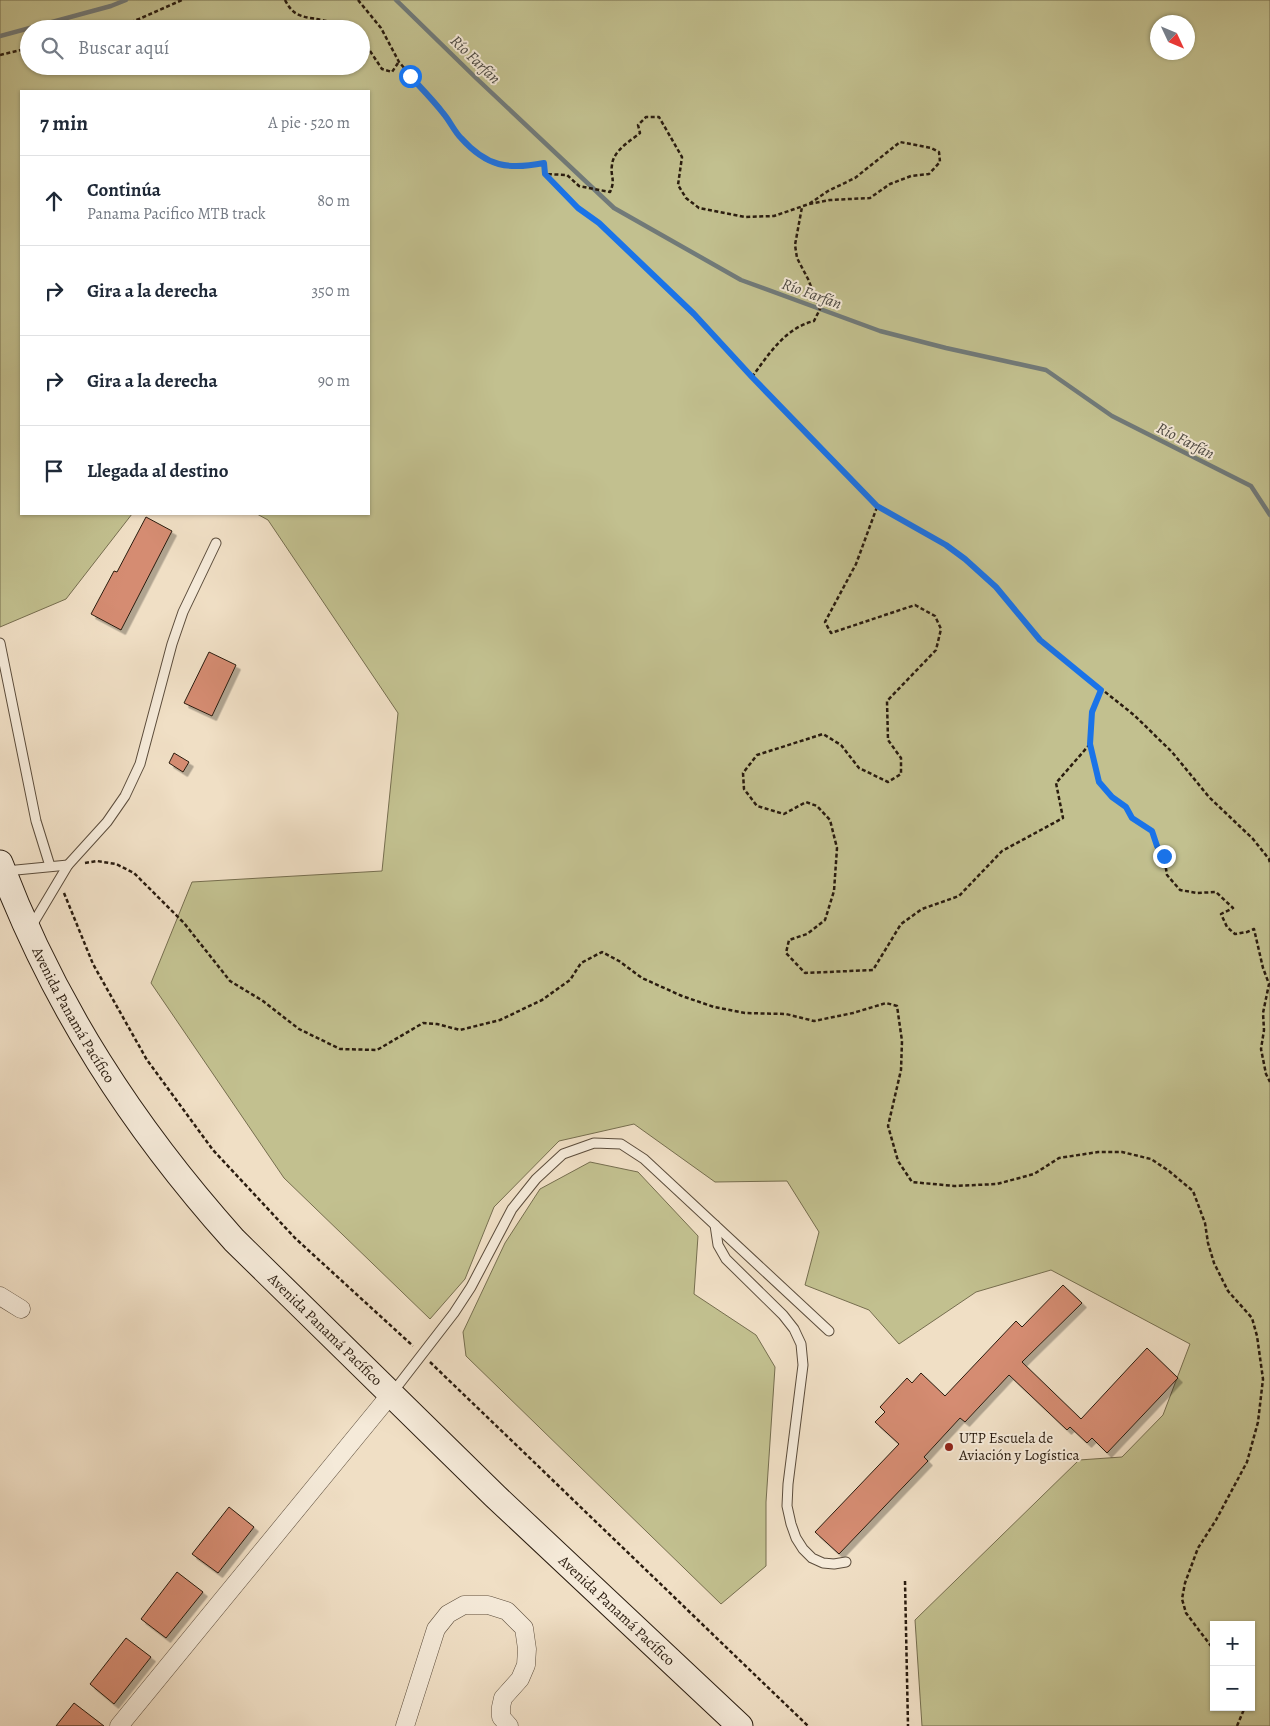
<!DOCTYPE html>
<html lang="es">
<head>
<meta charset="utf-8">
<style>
  body { margin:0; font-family:Alegreya,serif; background:#f2f2f3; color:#1f2937 }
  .controls { position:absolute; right:15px; bottom:15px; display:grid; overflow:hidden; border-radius:0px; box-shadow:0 1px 4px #0004 }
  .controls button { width:45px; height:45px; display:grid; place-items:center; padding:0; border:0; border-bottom:1px solid #e0e1e3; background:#fff; color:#1f2937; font:25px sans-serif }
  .compass { position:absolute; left:1150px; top:15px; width:45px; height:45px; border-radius:50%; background:#fff; box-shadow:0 1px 4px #0004; rotate:134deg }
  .stop { position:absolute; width:15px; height:15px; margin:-11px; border:4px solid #1a73e8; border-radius:50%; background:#fff }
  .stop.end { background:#1a73e8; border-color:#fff; box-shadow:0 1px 5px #0008 }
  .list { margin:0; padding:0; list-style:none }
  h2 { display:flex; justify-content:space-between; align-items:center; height:65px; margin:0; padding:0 20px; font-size:21px }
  h2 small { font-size:16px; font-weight:400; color:#747a83 }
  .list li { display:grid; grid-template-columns:32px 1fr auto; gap:15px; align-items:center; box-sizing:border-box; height:90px; padding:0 20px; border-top:1px solid #e0e1e3 }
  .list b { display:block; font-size:19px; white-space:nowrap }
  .list p { margin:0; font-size:16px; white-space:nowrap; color:#747a83 }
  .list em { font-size:16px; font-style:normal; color:#747a83 }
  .icon { flex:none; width:28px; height:28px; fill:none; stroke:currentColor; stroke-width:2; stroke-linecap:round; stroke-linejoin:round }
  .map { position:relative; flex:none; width:1270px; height:1726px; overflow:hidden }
  .search { position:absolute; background:#fff; box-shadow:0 1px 4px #0004; left:20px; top:20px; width:350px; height:55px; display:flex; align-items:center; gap:12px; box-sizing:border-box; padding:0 18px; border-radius:28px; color:#747a83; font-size:19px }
  .panel { position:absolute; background:#fff; box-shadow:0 1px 4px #0004; left:20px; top:90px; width:350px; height:425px; border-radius:0px }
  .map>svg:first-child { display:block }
</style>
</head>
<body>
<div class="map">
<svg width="1270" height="1726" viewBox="0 0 1270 1726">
  <defs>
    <filter id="shadow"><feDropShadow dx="4.5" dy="4.5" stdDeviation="0" flood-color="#0004"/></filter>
  </defs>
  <rect width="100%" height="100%" fill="#f0dfc5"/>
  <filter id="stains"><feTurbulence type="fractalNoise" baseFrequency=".004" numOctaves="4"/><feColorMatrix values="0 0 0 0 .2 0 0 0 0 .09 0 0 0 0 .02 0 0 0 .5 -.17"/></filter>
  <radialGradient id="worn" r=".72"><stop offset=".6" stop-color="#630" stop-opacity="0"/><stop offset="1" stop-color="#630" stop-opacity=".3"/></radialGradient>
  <g fill="#c2c08f" stroke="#766e4f" fill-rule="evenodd">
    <path d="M0 0H1270V1726H922L915 1620 1079 1460 1122 1457 1163 1415 1190 1344 1051 1270 976 1292 899 1344 869 1310 805 1285 819 1232 787 1181 715 1182 634 1124 559 1141 494 1207 465 1279 430 1319 284 1178 151 983 192 882 382 871 398 713 268 520 257 514H369V91H21V514H132L66 599 0 627ZM1158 22H1188V52H1158ZM29 29H361V66H29ZM1214 1625H1251V1707H1214Z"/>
    <path d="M590 1162 638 1172 698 1236 694 1294 756 1335 775 1367 766 1502V1566L721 1604 466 1356 463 1332 505 1243 540 1189Z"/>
  </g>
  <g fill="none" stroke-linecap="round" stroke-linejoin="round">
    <g stroke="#717a79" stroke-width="4.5">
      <path d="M396 0 476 78 614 208 741 280 880 331 946 348 1046 370 1112 416 1251 486 1270 515"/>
      <path d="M0 36 111 6 126 0"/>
    </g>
  </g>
  <g fill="#d58c72" stroke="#2a1c0f" filter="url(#shadow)">
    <path d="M146 517 172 531 121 630 91 614 114 571 117 572Z"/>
    <path d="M209 652 236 665 212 716 184 703Z"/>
    <path d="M174 753 189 762 183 772 169 763Z"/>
    <path d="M1063 1285 1082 1303 1022 1362 1081 1419 1147 1348 1178 1378 1107 1453 1092 1438 1087 1443 1070 1427 1067 1430 1009 1375 965 1422 960 1418 924 1457 928 1461 839 1554 815 1532 899 1444 875 1422 885 1412 880 1407 907 1378 912 1383 921 1373 945 1396 1016 1321 1022 1327Z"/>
    <path d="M229 1507 254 1527 218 1573 192 1554Z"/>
    <path d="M177 1572 203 1592 166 1638 141 1619Z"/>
    <path d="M126 1638 151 1657 114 1704 90 1684Z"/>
    <path d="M74 1703 104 1726H56Z"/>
  </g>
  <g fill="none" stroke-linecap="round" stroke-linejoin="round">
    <g stroke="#5c4d3c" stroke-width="11">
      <g id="service">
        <path d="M0 643 36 821 50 866"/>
        <path d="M6 871 68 865"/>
        <path d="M31 927 68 865 107 822 125 796 140 764 172 644 183 612 216 543"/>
        <path d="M715 1225 718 1245 726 1259 783 1315 794 1329 801 1344 803 1365 788 1484 787 1506 791 1524 796 1538 803 1549 812 1558 823 1563 834 1564 846 1562"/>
        <path d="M393 1392 454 1313 471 1287 512 1209 536 1179 563 1154 594 1143 621 1144 644 1159 829 1331"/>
      </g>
    </g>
    <g stroke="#5c4d3c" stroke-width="19">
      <g id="minor">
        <path d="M0 1296 21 1309"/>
        <path d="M119 1726 391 1394"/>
        <path d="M405 1726 436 1629 448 1614 464 1605H488L507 1611 524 1628 527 1649 526 1665 520 1679 503 1698 501 1707V1717L509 1726"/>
      </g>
    </g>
    <g stroke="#2a1c0f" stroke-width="27">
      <g id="secondary">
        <path id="s1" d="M0 863C54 1005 132 1126 234 1240L495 1496 740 1726"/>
      </g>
    </g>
    <g stroke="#2a1c0f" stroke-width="2.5" stroke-dasharray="4 2.5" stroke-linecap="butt">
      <path d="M285 0C295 20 307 16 326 21 331 23 335 26 340 29"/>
      <path d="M358 0 381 28 399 62 443 112 460 137 478 154 495 164 523 167 544 163 545 174 567 175 579 186 610 192C616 179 610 177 612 165 613 151 630 141 640 133L638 125 646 117H659L682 157 678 185 686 198 699 208 745 217 774 216 809 204 830 200 870 198 890 184 911 176 929 174 940 162 939 152 931 148 900 142 855 178 828 191 809 204"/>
      <path d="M112 29 139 19 182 0"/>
      <path d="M361 42 366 45 382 69 392 72 398 63"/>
      <path d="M0 55 29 48"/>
      <path d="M545 174 578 208 599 223 694 313 752 377 877 507 946 545 965 559 996 587 1040 640 1134 715 1172 752 1209 797 1253 839 1269 859 1270 863"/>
      <path d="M752 377C769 354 785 328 814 321L820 309 808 279 797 258 795 245 802 207"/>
      <path d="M877 507 856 564 825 622 831 633 915 605 935 616 941 629 936 650 887 701 888 740 901 758V774L888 782 859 768 841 745 823 734 757 755 743 773 744 789 757 806 784 814 806 802 817 806 830 820 837 848 834 891 825 920 807 934 789 940 786 953 805 973 873 970 901 924 922 909 959 896 1002 851 1063 818 1056 783 1090 744"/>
      <path d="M1101 690 1092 712 1090 744 1099 782 1112 797 1126 807 1132 818 1152 831 1157 846 1164 856 1167 875 1180 890 1197 893 1216 892 1233 908 1221 914 1227 927 1235 934 1247 932 1254 929 1263 968 1269 984 1263 1013 1264 1030 1261 1049 1266 1074 1270 1082"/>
      <path d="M85 863 97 861 116 864 134 873 184 923 230 981 263 1001 299 1029 340 1049 377 1050 423 1023 437 1024 460 1030 500 1020 542 1000 570 980 581 963 602 952 619 961 642 978 682 996 714 1007 745 1013 786 1014 814 1021 853 1013 886 1003 897 1006 902 1041 901 1070 888 1126 898 1161 912 1182 954 1186 997 1184 1034 1174 1059 1158 1098 1152H1122L1151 1159 1169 1171 1193 1191 1205 1223 1208 1243 1214 1263 1228 1291 1252 1318 1257 1336 1263 1379 1258 1422 1247 1462 1216 1520 1198 1548 1185 1583 1182 1599 1186 1613 1214 1650"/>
      <path d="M64 893 93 964 147 1060 213 1150 295 1238 413 1346"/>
      <path d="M430 1362 808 1726"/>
      <path d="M905 1581 908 1726"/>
      <path d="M1237 1726 1245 1707"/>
    </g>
    <use href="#service" stroke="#f5ead9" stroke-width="9"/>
    <use href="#minor" stroke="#f5ead9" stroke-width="18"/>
    <use href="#secondary" stroke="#f5ead9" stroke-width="25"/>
  </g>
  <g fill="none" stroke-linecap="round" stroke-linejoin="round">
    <path stroke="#1a73e8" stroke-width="6" d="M410 76C421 88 433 100 443 113 450 121 454 131 461 138 487 167 508 170 544 163L545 174 578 208 599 223 694 314 752 377 877 506 946 545 965 559 996 587 1040 640 1101 690 1092 712 1090 744 1099 782 1112 797 1126 807 1132 818 1152 831 1157 846 1164 856"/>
  </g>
  <circle fill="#8f2418" stroke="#f5ead9" stroke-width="2" cx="949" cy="1447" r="5"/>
  <g text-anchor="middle" stroke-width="4" stroke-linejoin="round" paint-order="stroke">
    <g font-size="15" fill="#2a1c0f" stroke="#f5ead9">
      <text dy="5" stroke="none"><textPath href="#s1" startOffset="169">Avenida Panamá Pacífico</textPath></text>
      <text dy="5" stroke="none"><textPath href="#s1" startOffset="574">Avenida Panamá Pacífico</textPath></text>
      <text dy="5" stroke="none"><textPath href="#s1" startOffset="979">Avenida Panamá Pacífico</textPath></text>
    </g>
    <g font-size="15" fill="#2a1c0f" stroke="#f5ead9" text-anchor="start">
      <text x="959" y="1443">UTP Escuela de<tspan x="959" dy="17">Aviación y Logística</tspan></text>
    </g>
    <g font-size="16" font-style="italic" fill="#4e4b44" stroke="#f5ead9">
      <text transform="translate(476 59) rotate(44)" y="6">Río Farfán</text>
      <text transform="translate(812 293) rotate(20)" y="6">Río Farfán</text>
      <text transform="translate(1186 440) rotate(27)" y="6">Río Farfán</text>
    </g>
  </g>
  <rect width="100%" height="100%" filter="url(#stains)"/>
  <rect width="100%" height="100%" fill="url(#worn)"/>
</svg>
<div class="controls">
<button>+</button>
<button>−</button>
</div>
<svg class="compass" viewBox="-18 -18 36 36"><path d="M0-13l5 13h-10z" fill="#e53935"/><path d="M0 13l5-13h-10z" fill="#747a83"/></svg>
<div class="stop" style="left:410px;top:76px"></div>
<div class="stop end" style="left:1164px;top:856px"></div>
<div class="search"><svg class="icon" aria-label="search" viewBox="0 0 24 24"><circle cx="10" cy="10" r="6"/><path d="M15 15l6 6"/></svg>Buscar aquí</div>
<section class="panel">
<h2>7 min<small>A pie · 520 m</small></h2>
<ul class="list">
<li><svg class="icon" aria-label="ahead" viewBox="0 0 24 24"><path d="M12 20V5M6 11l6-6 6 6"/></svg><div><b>Continúa</b><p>Panama Pacifico MTB track</p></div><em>80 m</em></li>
<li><svg class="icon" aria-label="right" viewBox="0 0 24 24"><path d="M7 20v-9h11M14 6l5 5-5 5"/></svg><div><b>Gira a la derecha</b></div><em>350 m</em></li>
<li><svg class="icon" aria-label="right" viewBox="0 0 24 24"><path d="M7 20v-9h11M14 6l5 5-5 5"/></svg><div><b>Gira a la derecha</b></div><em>90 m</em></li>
<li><svg class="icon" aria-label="arrive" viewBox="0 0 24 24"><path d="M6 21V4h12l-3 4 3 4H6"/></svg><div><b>Llegada al destino</b></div></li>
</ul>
</section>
</div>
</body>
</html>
